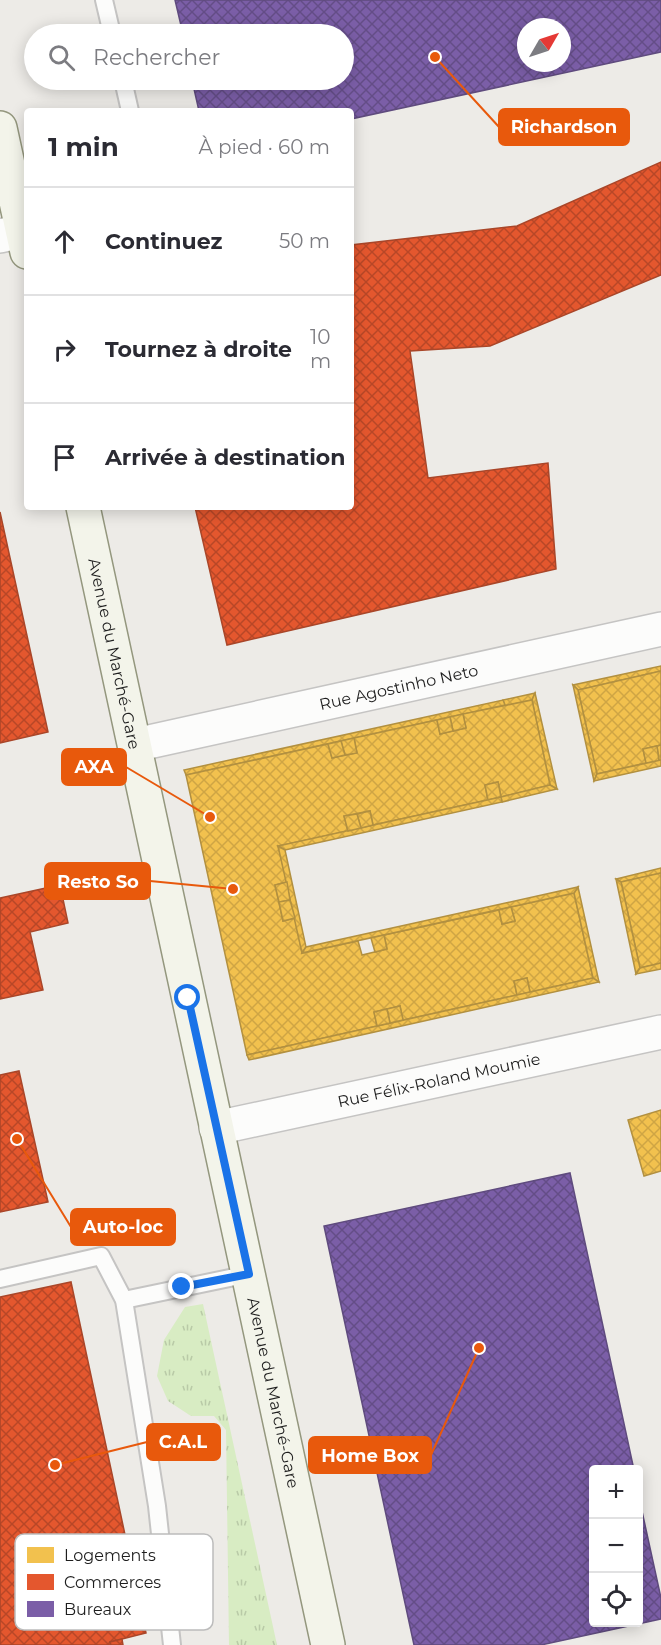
<!DOCTYPE html>
<html lang="fr">
<head>
<meta charset="utf-8">
<style>
  body { margin:0; font-family:Montserrat,sans-serif; background:#f7f7f7; color:#2b2b33 }
  .controls { position:absolute; right:18px; bottom:18px; display:grid; overflow:hidden; border-radius:6px; box-shadow:0 3px 15px #0003 }
  .controls button { width:54px; height:54px; display:grid; place-items:center; padding:0; border:0; border-bottom:2px solid #e1e1e2; background:#fff; color:#2b2b33; font:30px sans-serif }
  .compass { position:absolute; left:517px; top:18px; width:54px; height:54px; border-radius:50%; background:#fff; box-shadow:0 3px 15px #0003; rotate:51deg }
  .stop { position:absolute; width:18px; height:18px; margin:-14px; border:4px solid #1a73e8; border-radius:50%; background:#fff }
  .stop.end { background:#1a73e8; border-color:#fff; box-shadow:0 2px 6px #0008 }
  .list { margin:0; padding:0; list-style:none }
  h2 { display:flex; justify-content:space-between; align-items:center; height:78px; margin:0; padding:0 24px; font-size:26px }
  h2 small { font-size:20px; font-weight:400; color:#7c7c81 }
  .list li { display:grid; grid-template-columns:39px 1fr auto; gap:18px; align-items:center; box-sizing:border-box; height:108px; padding:0 24px; border-top:2px solid #e1e1e2 }
  .list b { display:block; font-size:22px; white-space:nowrap }
  .list em { font-size:20px; font-style:normal; color:#7c7c81 }
  .icon { flex:none; width:33px; height:33px; fill:none; stroke:currentColor; stroke-width:2; stroke-linecap:round; stroke-linejoin:round }
  .map { position:relative; flex:none; width:661px; height:1645px; overflow:hidden }
  .search { position:absolute; background:#fff; box-shadow:0 3px 15px #0003; left:24px; top:24px; width:330px; height:66px; display:flex; align-items:center; gap:15px; box-sizing:border-box; padding:0 21px; border-radius:33px; color:#7c7c81; font-size:22px }
  .panel { position:absolute; background:#fff; box-shadow:0 3px 15px #0003; left:24px; top:108px; width:330px; height:402px; border-radius:6px }
  .map>svg:first-child { display:block }
</style>
</head>
<body>
<div class="map">
<svg width="661" height="1645" viewBox="0 0 661 1645">
  <defs>
    <pattern id="grass-tufts" width="24" height="20" patternUnits="userSpaceOnUse" patternTransform="scale(1.5)"><rect width="24" height="20" fill="#d8ecc3"/><path d="M3 7l-1-3M5 7V3M7 7l1-3M15 17l-1-3M17 17v-4M19 17l1-3" fill="none" stroke="#b9caa7"/></pattern>
    <pattern id="homes-cross-hatch" width="8" height="8" patternUnits="userSpaceOnUse" patternTransform="scale(1.5)"><rect width="8" height="8" fill="#f2c14e"/><path d="M0 0l8 8M0 8l8-8" fill="none" stroke="#cfa544"/></pattern>
    <pattern id="shops-cross-hatch" width="8" height="8" patternUnits="userSpaceOnUse" patternTransform="scale(1.5)"><rect width="8" height="8" fill="#e4572e"/><path d="M0 0l8 8M0 8l8-8" fill="none" stroke="#b84727"/></pattern>
    <pattern id="offices-cross-hatch" width="8" height="8" patternUnits="userSpaceOnUse" patternTransform="scale(1.5)"><rect width="8" height="8" fill="#7b5ea7"/><path d="M0 0l8 8M0 8l8-8" fill="none" stroke="#644d87"/></pattern>
  </defs>
  <rect width="100%" height="100%" fill="#edebe7"/>
  <path fill="url(#grass-tufts)" d="M203 1304 277 1645H229L226 1430 214 1416H191L168 1401 157 1376 164 1340 185 1307Z"/>
  <g fill="url(#homes-cross-hatch)" stroke="#b29040" stroke-width="1.5">
    <path d="M661 666V671L578 690 573 685Z"/>
    <path d="M661 671V745L643 749 646 763 597 774 578 690Z"/>
    <path d="M573 685 578 690 597 774 594 781Z"/>
    <path d="M535 693 532 700 505 706 503 700Z"/>
    <path d="M535 693 557 789 550 785 532 700Z"/>
    <path d="M503 700 505 705 354 738 186 775 184 770Z"/>
    <path d="M532 700 550 785 501 797 498 782 485 785 488 800 373 825 370 811 344 816 348 831 278 846 287 882 275 885 283 921 295 918 302 953 358 941 362 955 387 949 384 935 499 910 502 924 515 921 511 907 574 893 593 978 530 992 527 978 514 981 517 995 403 1020 400 1006 374 1012 377 1026 247 1055 186 775 328 744 332 758 357 753 354 738 437 720 440 734 466 728 463 714Z"/>
    <path d="M463 714 466 728 453 731 450 717Z"/>
    <path d="M450 717 453 731 440 734 437 720Z"/>
    <path d="M354 738 357 753 345 755 341 741Z"/>
    <path d="M341 741 345 755 332 758 328 744Z"/>
    <path d="M661 745V760L659 761 657 746Z"/>
    <path d="M657 746 659 761 646 763 643 749Z"/>
    <path d="M661 760V766L594 781 597 774Z"/>
    <path d="M498 782 501 797 488 800 485 785Z"/>
    <path d="M550 785 557 789 502 802 501 797Z"/>
    <path d="M501 797 502 802 285 850 278 846Z"/>
    <path d="M370 811 373 825 361 828 357 814Z"/>
    <path d="M357 814 361 828 348 831 344 816Z"/>
    <path d="M278 846 285 850 306 947 302 953Z"/>
    <path d="M661 868V873L621 882 616 879Z"/>
    <path d="M661 873V963L640 968 621 882Z"/>
    <path d="M616 879 621 882 640 968 636 974Z"/>
    <path d="M287 882 290 900 279 902 275 885Z"/>
    <path d="M578 887 599 982 593 978 574 893Z"/>
    <path d="M578 887 574 893 302 953 306 947Z"/>
    <path d="M290 900 295 918 283 921 279 902Z"/>
    <path d="M511 907 515 921 502 924 499 910Z"/>
    <path d="M384 935 387 949 375 952 371 938Z"/>
    <path d="M661 963V969L636 974 640 968Z"/>
    <path d="M527 978 530 992 517 995 514 981Z"/>
    <path d="M593 978 599 982 249 1060 247 1055Z"/>
    <path d="M400 1006 403 1020 390 1023 387 1009Z"/>
    <path d="M387 1009 390 1023 377 1026 374 1012Z"/>
    <path d="M661 1110V1171L644 1176 628 1120Z"/>
  </g>
  <g fill="url(#shops-cross-hatch)" stroke="#a94629" stroke-width="1.5">
    <path d="M661 162V275L490 346 410 351 428 478 548 463 556 569 227 645 195 507H351V245L517 226Z"/>
    <path d="M0 512 48 732 0 743Z"/>
    <path d="M60 885 68 923 30 932 43 990 0 999V898Z"/>
    <path d="M19 1071 48 1202 0 1212V1075Z"/>
    <path d="M71 1282 146 1633 110 1642 111 1645H0V1297Z"/>
    <path d="M122 1639 123 1645H111L110 1642Z"/>
  </g>
  <g fill="url(#offices-cross-hatch)" stroke="#5f4b7e" stroke-width="1.5" fill-rule="evenodd">
    <path d="M175 0H661V52L351 119V111H199L192 80H344V34H183ZM526 27H562V63H526Z"/>
    <path d="M570 1173 634 1470H594V1622H638V1493L661 1598V1619L541 1645H414L324 1226Z"/>
  </g>
  <g fill="none" stroke-linecap="round" stroke-linejoin="round">
    <g stroke="#c5c4c3" stroke-width="20">
      <g id="lane">
        <path d="M104 0 112 34"/>
        <path d="M123 80 130 111"/>
        <path d="M0 1279 101 1256 124 1300 157 1506 172 1645"/>
        <path d="M124 1300 249 1274"/>
      </g>
    </g>
    <g stroke="#c5c4c3" stroke-width="36">
      <g id="street">
        <path d="M0 236 22 231"/>
        <path id="s1" d="M135 745 661 629"/>
        <path id="s2" d="M216 1128 661 1032"/>
      </g>
    </g>
    <g stroke="#94977e" stroke-width="36">
      <g id="secondary">
        <path d="M0 128 27 252"/>
        <path id="s3" d="M83 507 328 1645"/>
      </g>
    </g>
    <use href="#lane" stroke="#fcfcfb" stroke-width="16"/>
    <use href="#street" stroke="#fcfcfb" stroke-width="33"/>
    <use href="#secondary" stroke="#f3f4ea" stroke-width="33"/>
  </g>
  <g fill="none" stroke-linecap="round" stroke-linejoin="round">
    <path stroke="#1a73e8" stroke-width="8" d="M182 1287 249 1274 188 998"/>
  </g>
  <g text-anchor="middle" stroke-width="6" stroke-linejoin="round" paint-order="stroke">
    <g font-size="16" fill="#1e1e1e" stroke="#fff">
      <text dy="6" stroke="none"><textPath href="#s3" startOffset="150">Avenue du Marché-Gare</textPath></text>
      <text dy="6" stroke="none"><textPath href="#s1" startOffset="270">Rue Agostinho Neto</textPath></text>
      <text dy="6" stroke="none"><textPath href="#s2" startOffset="228">Rue Félix-Roland Moumie</textPath></text>
      <text dy="6" stroke="none"><textPath href="#s3" startOffset="906">Avenue du Marché-Gare</textPath></text>
    </g>
  </g>
  <rect x="15" y="1534" width="198" height="96" rx="9" fill="#fff" stroke="#bcbcbc" stroke-width="1.5"/>
  <rect x="27" y="1547" width="27" height="16" fill="#f2c14e"/>
  <rect x="27" y="1574" width="27" height="16" fill="#e4572e"/>
  <rect x="27" y="1601" width="27" height="16" fill="#7b5ea7"/>
  <g font-size="16" fill="#1e1e1e">
    <text x="64" y="1561">Logements</text>
    <text x="64" y="1588">Commerces</text>
    <text x="64" y="1615">Bureaux</text>
  </g>
  <path fill="none" stroke="#e8590c" stroke-width="2" d="M435 57L499 127M210 817L126 767M233 889L150 881M17 1139L71 1227M55 1465L147 1442M479 1348L431 1455"/>
  <g fill="#e8590c" stroke="#fff" stroke-width="2">
    <circle cx="435" cy="57" r="6"/>
    <circle cx="210" cy="817" r="6"/>
    <circle cx="233" cy="889" r="6"/>
    <circle cx="17" cy="1139" r="6"/>
    <circle cx="55" cy="1465" r="6"/>
    <circle cx="479" cy="1348" r="6"/>
  </g>
  <g fill="#e8590c" stroke="#e8590c" stroke-width="2">
    <rect x="499" y="109" width="130" height="36" rx="6"/>
    <rect x="62" y="749" width="64" height="36" rx="6"/>
    <rect x="45" y="863" width="105" height="36" rx="6"/>
    <rect x="71" y="1209" width="104" height="36" rx="6"/>
    <rect x="147" y="1424" width="73" height="36" rx="6"/>
    <rect x="309" y="1437" width="122" height="36" rx="6"/>
  </g>
  <g font-size="18" text-anchor="middle" font-weight="bold" fill="#fff">
    <text x="564" y="133">Richardson</text>
    <text x="94" y="773">AXA</text>
    <text x="98" y="888">Resto So</text>
    <text x="123" y="1233">Auto-loc</text>
    <text x="183" y="1448">C.A.L</text>
    <text x="370" y="1462">Home Box</text>
  </g>
</svg>
<div class="controls">
<button>+</button>
<button>−</button>
<button><svg class="icon" aria-label="locate" viewBox="0 0 24 24"><circle cx="12" cy="12" r="6"/><path d="M12 2v4M12 18v4M2 12h4M18 12h4"/></svg></button>
</div>
<svg class="compass" viewBox="-18 -18 36 36"><path d="M0-13l5 13h-10z" fill="#e53935"/><path d="M0 13l5-13h-10z" fill="#7c7c81"/></svg>
<div class="stop" style="left:188px;top:998px"></div>
<div class="stop end" style="left:182px;top:1287px"></div>
<div class="search"><svg class="icon" aria-label="search" viewBox="0 0 24 24"><circle cx="10" cy="10" r="6"/><path d="M15 15l6 6"/></svg>Rechercher</div>
<section class="panel">
<h2>1 min<small>À pied · 60 m</small></h2>
<ul class="list">
<li><svg class="icon" aria-label="ahead" viewBox="0 0 24 24"><path d="M12 20V5M6 11l6-6 6 6"/></svg><div><b>Continuez</b></div><em>50 m</em></li>
<li><svg class="icon" aria-label="right" viewBox="0 0 24 24"><path d="M7 20v-9h11M14 6l5 5-5 5"/></svg><div><b>Tournez à droite</b></div><em>10 m</em></li>
<li><svg class="icon" aria-label="arrive" viewBox="0 0 24 24"><path d="M6 21V4h12l-3 4 3 4H6"/></svg><div><b>Arrivée à destination</b></div></li>
</ul>
</section>
</div>
</body>
</html>
